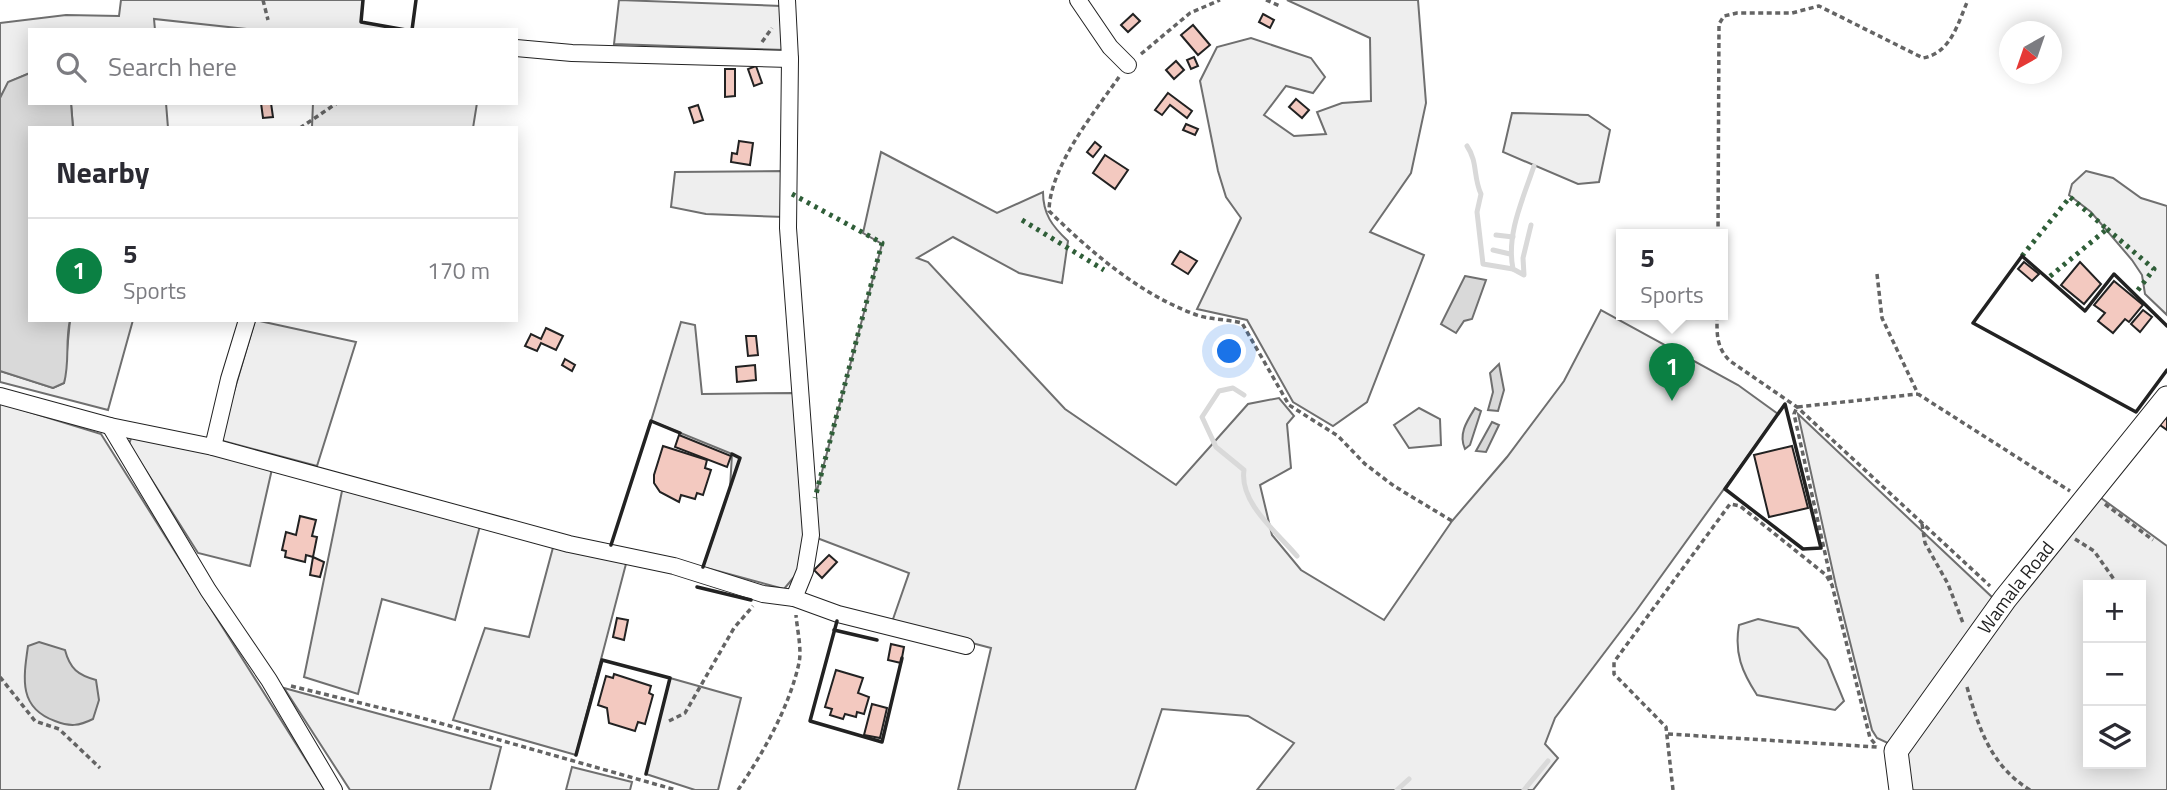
<!DOCTYPE html>
<html lang="en">
<head>
<meta charset="utf-8">
<style>
  body { margin:0; font-family:"Titillium Web",sans-serif; background:#f2f2f3; color:#2b2b33 }
  .controls { position:absolute; right:21px; bottom:21px; display:grid; overflow:hidden; border-radius:0px; box-shadow:0 4px 18px #0003 }
  .controls button { width:63px; height:63px; display:grid; place-items:center; padding:0; border:0; border-bottom:2px solid #e1e1e2; background:#fff; color:#2b2b33; font:35px sans-serif }
  .compass { position:absolute; left:1999px; top:21px; width:63px; height:63px; border-radius:50%; background:#fff; box-shadow:0 4px 18px #0003; rotate:220deg }
  .you { position:absolute; left:1230px; top:352px; width:24px; height:24px; margin:-18px; border:5px solid #fff; border-radius:50%; background:#1a73e8; box-shadow:0 0 0 10px #1a73e833 }
  .badge { display:grid; place-items:center; width:46px; height:46px; border-radius:50%; background:#0b8043; color:#fff; font-size:23px; font-weight:700 }
  .pin { position:absolute; translate:-50% -58px; filter:drop-shadow(0 2px 4px #0008) }
  .pin::after { content:''; position:absolute; top:37px; width:24px; height:21px; background:inherit; clip-path:polygon(0 0,100% 0,50% 100%) }
  .popup { position:absolute; left:1616px; top:229px; width:112px; height:91px; box-sizing:border-box; display:grid; place-content:center; border-radius:0px; background:#fff; filter:drop-shadow(0 2px 5px #0005); font-size:23px; white-space:nowrap; color:#7c7c81 }
  .popup b { font-size:26px; color:#2b2b33 }
  .popup::after { content:''; position:absolute; left:50%; top:100%; margin-left:-14px; border:14px solid transparent; border-top-color:#fff }
  .list { margin:0; padding:0; list-style:none }
  h2 { display:flex; justify-content:space-between; align-items:center; height:91px; margin:0; padding:0 28px; font-size:30px }
  h2 small { font-size:23px; font-weight:400; color:#7c7c81 }
  .list li { display:grid; grid-template-columns:46px 1fr auto; gap:21px; align-items:center; box-sizing:border-box; height:105px; padding:0 28px; border-top:2px solid #e1e1e2 }
  .list b { display:block; font-size:26px; white-space:nowrap }
  .list p { margin:0; font-size:23px; white-space:nowrap; color:#7c7c81 }
  .list em { font-size:23px; font-style:normal; color:#7c7c81 }
  .icon { flex:none; width:38px; height:38px; fill:none; stroke:currentColor; stroke-width:2; stroke-linecap:round; stroke-linejoin:round }
  .map { position:relative; flex:none; width:2167px; height:790px; overflow:hidden }
  .search { position:absolute; background:#fff; box-shadow:0 4px 18px #0003; left:28px; top:28px; width:490px; height:77px; display:flex; align-items:center; gap:18px; box-sizing:border-box; padding:0 24px; border-radius:0px; color:#7c7c81; font-size:26px }
  .panel { position:absolute; background:#fff; box-shadow:0 4px 18px #0003; left:28px; top:126px; width:490px; height:196px; border-radius:0px }
  .map>svg:first-child { display:block }
</style>
</head>
<body>
<div class="map">
<svg width="2167" height="790" viewBox="0 0 2167 790">
  <rect width="100%" height="100%" fill="#fff"/>
  <g fill="#eee" stroke="#6f6f6f" stroke-width="2" fill-rule="evenodd">
    <path d="M121 0H363L361 22 406 30H256L154 19 155 30H30V73L9 82 0 98V23L66 15 119 16Z"/>
    <path d="M619 0 781 6 786 50 614 44Z"/>
    <path d="M1287 0H1418L1426 103 1411 173 1370 232 1424 255 1367 402 1333 426 1293 402 1247 320 1197 309 1241 218 1226 197 1218 171 1200 81 1217 47 1251 38 1311 58 1325 77 1313 93 1286 86 1264 115 1294 136 1326 134 1317 112 1342 103 1371 101 1370 38Z"/>
    <path d="M71 103H166L168 128H73Z"/>
    <path d="M313 103H477L473 128H318L312 127Z"/>
    <path d="M1512 113 1588 115 1610 130 1599 182 1578 184 1503 152Z"/>
    <path d="M881 152 997 213 1043 192C1043 214 1052 226 1068 241L1062 283 1019 273 953 237 917 258 928 262 1065 409 1176 485 1248 404 1279 398 1294 416 1287 424 1291 468 1260 485 1272 535 1301 570 1384 620 1452 521 1507 457 1564 381 1601 310 1738 385 1778 414 1636 611 1555 718 1545 744 1558 758 1533 790H1257L1294 743 1248 716 1162 709 1135 790H958L991 648 892 622 909 573 817 538 815 498 882 244 863 233Z"/>
    <path d="M783 171 784 217 706 214 671 207 675 172Z"/>
    <path d="M2086 171 2113 178 2141 198 2167 206V315L2145 294 2142 275 2132 260 2091 212 2069 195 2072 184Z"/>
    <path d="M70 320H133L108 410 0 382V371L53 388 64 383Z"/>
    <path d="M255 320 356 342 317 466 223 441 221 436Z"/>
    <path d="M681 322 695 325 702 394 793 393 806 521 804 565 784 589 703 567 730 488 732 454 651 421Z"/>
    <path d="M0 403 101 434 325 790H0Z"/>
    <path d="M1419 408 1440 419 1441 445 1409 448 1394 425Z"/>
    <path d="M1798 414 1993 598 1892 745 1877 738 1872 730 1836 586Z"/>
    <path d="M133 433 272 469 250 566 198 553 129 444Z"/>
    <path d="M343 486 481 522 455 620 382 599 358 694 304 677Z"/>
    <path d="M2097 495 2167 546V790H1906V744ZM2088 585H2141V764H2088Z"/>
    <path d="M555 540 627 560 576 755 453 720 485 628 529 637Z"/>
    <path d="M1758 619 1798 628 1827 660 1844 701 1835 710 1757 695C1742 672 1734 653 1739 625Z"/>
    <path d="M670 678 741 698 718 790H695L646 774Z"/>
    <path d="M284 688 501 747 490 790H350Z"/>
    <path d="M572 767 632 782 630 790H566Z"/>
  </g>
  <g fill="#d9d9d9" stroke="#6f6f6f" stroke-width="2">
    <path d="M30 73V103H71L73 128H30V320H70C65 341 70 362 64 383L53 388 0 371V98L8 82Z"/>
    <path d="M1465 276 1486 280 1472 319 1464 321 1456 333 1441 324Z"/>
    <path d="M1499 364 1504 390 1498 411 1488 410 1493 392 1490 373Z"/>
    <path d="M1475 408 1481 411 1470 445 1465 449C1458 434 1467 421 1475 408Z"/>
    <path d="M1492 422 1499 425 1486 452 1476 451Z"/>
    <path d="M39 642 65 650C70 669 78 675 96 680L99 700 93 719C79 726 70 727 55 721 19 708 23 680 28 646Z"/>
  </g>
  <g fill="none" stroke-linecap="round" stroke-linejoin="round">
    <g stroke="#d9d9d9" stroke-width="5">
      <path d="M1467 146C1478 162 1473 177 1481 194L1477 212 1483 264 1513 269"/>
      <path d="M1531 225 1523 258 1524 275 1513 269C1506 234 1523 199 1534 166"/>
      <path d="M1496 235 1513 237"/>
      <path d="M1493 250 1510 254"/>
      <path d="M1244 395 1233 388 1219 391 1202 417 1216 447 1244 470C1239 503 1277 532 1297 556"/>
      <path d="M1397 790 1409 779"/>
      <path d="M1524 790 1548 761"/>
    </g>
  </g>
  <g fill="#f3c9c0" stroke="#222" stroke-width="2">
    <path d="M1133 14 1140 21 1128 32 1121 25Z"/>
    <path d="M1263 14 1274 20 1270 28 1259 22Z"/>
    <path d="M1193 25 1210 45 1198 55 1181 35Z"/>
    <path d="M1194 57 1198 66 1191 69 1187 60Z"/>
    <path d="M1176 61 1184 70 1174 79 1166 70Z"/>
    <path d="M756 66 762 83 754 86 748 69Z"/>
    <path d="M725 69H735V96L725 97Z"/>
    <path d="M1168 93 1192 111 1187 118 1170 105 1162 115 1155 110Z"/>
    <path d="M1296 99 1309 110 1302 118 1289 107Z"/>
    <path d="M261 103H271L273 117 263 118Z"/>
    <path d="M698 105 703 120 694 123 689 108Z"/>
    <path d="M1186 124 1198 129 1195 135 1183 130Z"/>
    <path d="M739 141 753 143 750 165 731 162 732 153 737 154Z"/>
    <path d="M1095 142 1101 147 1093 157 1087 152Z"/>
    <path d="M1105 155 1128 170 1115 189 1093 173Z"/>
    <path d="M1180 251 1197 261 1188 274 1172 264Z"/>
    <path d="M2024 262 2039 274 2032 281 2018 269Z"/>
    <path d="M2080 262 2101 284 2084 304 2061 285Z"/>
    <path d="M2114 281 2143 305 2129 322 2125 319 2113 333 2098 321 2105 313 2094 305Z"/>
    <path d="M2143 310 2152 317 2140 332 2131 324Z"/>
    <path d="M546 328 563 336 556 350 541 343 537 351 525 346 531 334 541 339Z"/>
    <path d="M746 336H756L758 355 748 356Z"/>
    <path d="M565 359 575 365 572 371 562 365Z"/>
    <path d="M755 365 756 380 737 382 736 367Z"/>
    <path d="M2167 416V430L2160 425Z"/>
    <path d="M679 435 731 456 727 467 675 447Z"/>
    <path d="M663 446 707 460 705 468 711 470 703 495 697 493 695 499 681 495 679 502 660 492 654 483V475Z"/>
    <path d="M1792 446 1808 508 1769 517 1754 455Z"/>
    <path d="M300 516 316 520 312 536 317 537 313 557 306 555 305 562 285 557 286 551 282 550 286 532 296 535Z"/>
    <path d="M829 555 837 562 822 578 814 570Z"/>
    <path d="M313 557 324 562 320 577 310 575Z"/>
    <path d="M617 618 628 620 624 640 613 637Z"/>
    <path d="M891 644 904 647 901 663 888 660Z"/>
    <path d="M836 670 863 678 858 693 869 697 864 714 857 712 856 717 845 714 843 719 830 715 832 709 825 707Z"/>
    <path d="M614 674 651 686 649 693 653 695 645 724 638 722 635 731 609 723 607 708 598 705 606 676 613 678Z"/>
    <path d="M872 704 887 708 880 738 864 735Z"/>
  </g>
  <g fill="none" stroke-linecap="round" stroke-linejoin="round">
    <g stroke="#222" stroke-width="18">
      <g id="street">
        <path d="M787 0 790 59 788 228 811 535 805 571 794 598"/>
        <path d="M1078 0 1110 47 1128 65"/>
        <path d="M516 48 572 53 790 59"/>
        <path d="M0 396 110 426 213 447 569 544 674 566 763 594 794 598 838 614 966 646"/>
        <path d="M110 426 208 590 269 680 334 790"/>
        <path d="M213 447 229 379 247 320"/>
      </g>
    </g>
    <g stroke="#222" stroke-width="25">
      <g id="secondary">
        <path id="s1" d="M1901 790 1896 751 2005 599 2167 398"/>
      </g>
    </g>
    <g stroke="#646464" stroke-width="3.5" stroke-dasharray="5 3.5" stroke-linecap="butt">
      <path d="M263 0 268 20"/>
      <path d="M1266 0 1280 6"/>
      <path d="M762 42 772 28"/>
      <path d="M1141 54 1190 13 1220 0"/>
      <path d="M1119 77C1094 113 1050 166 1049 211 1091 252 1138 293 1194 314 1209 320 1227 319 1242 323L1289 405 1338 436 1365 464 1394 486 1452 521"/>
      <path d="M300 128 337 103"/>
      <path d="M1718 235 1719 24 1724 16 1737 13H1792L1819 6 1923 58C1951 53 1958 23 1968 0"/>
      <path d="M1877 274 1882 318 1918 394 2070 491"/>
      <path d="M1717 315C1717 335 1716 347 1730 361L1797 407 1990 586"/>
      <path d="M2105 504 2153 540"/>
      <path d="M1922 524 1925 543 1948 584 1963 623"/>
      <path d="M2075 539 2094 551 2118 585"/>
      <path d="M1831 580 1794 414 1797 407 1918 394"/>
      <path d="M0 677 35 721 59 729 100 768"/>
      <path d="M291 686 422 718 676 790"/>
      <path d="M1967 687C1979 729 1991 766 2030 790"/>
      <path d="M669 721 685 713 734 628 753 606"/>
      <path d="M1668 734 1877 747"/>
      <path d="M738 790C763 753 789 708 799 663 802 649 797 629 796 615"/>
      <path d="M1673 790 1666 727 1614 674V662L1730 504 1740 506 1826 575 1832 585 1870 738 1877 746"/>
    </g>
    <use href="#street" stroke="#fff" stroke-width="16"/>
    <use href="#secondary" stroke="#fff" stroke-width="23"/>
    <g stroke="#2f5e38" stroke-width="5" stroke-dasharray="3.5 5" stroke-linecap="butt">
      <path d="M792 194 882 243 815 498"/>
      <path d="M1022 220 1104 270"/>
      <path d="M2107 229 2154 269 2135 294"/>
      <path d="M2022 256 2070 197 2107 229 2048 278"/>
    </g>
    <g stroke="#222" stroke-width="3.5">
      <path d="M363 0 361 22 406 30"/>
      <path d="M412 30 416 0"/>
      <path d="M2167 326 2114 274 2085 311 2022 256 1973 323 2136 412 2167 370"/>
      <path d="M1785 404 1821 548 1803 549 1725 489Z"/>
      <path d="M611 545 651 421 680 433"/>
      <path d="M703 567 740 458 732 454"/>
      <path d="M697 587 751 600"/>
      <path d="M837 621 810 721 882 742 902 658"/>
      <path d="M834 630 877 640"/>
      <path d="M576 755 602 660 670 678 646 774"/>
    </g>
  </g>
  <g text-anchor="middle" stroke-width="5" stroke-linejoin="round" paint-order="stroke">
    <g font-size="19" fill="#222" stroke="#fff">
      <text dy="7" stroke="none"><textPath href="#s1" startOffset="242">Wamala Road</textPath></text>
    </g>
  </g>
</svg>
<div class="controls">
<button>+</button>
<button>−</button>
<button><svg class="icon" aria-label="layers" viewBox="0 0 24 24"><path d="M12 4l9 5-9 5-9-5zM3 14l9 5 9-5"/></svg></button>
</div>
<svg class="compass" viewBox="-18 -18 36 36"><path d="M0-13l5 13h-10z" fill="#e53935"/><path d="M0 13l5-13h-10z" fill="#7c7c81"/></svg>
<div class="you"></div>
<div class="pin badge" style="left:1672px;top:401px">1</div>
<div class="popup"><b>5</b>Sports</div>
<div class="search"><svg class="icon" aria-label="search" viewBox="0 0 24 24"><circle cx="10" cy="10" r="6"/><path d="M15 15l6 6"/></svg>Search here</div>
<section class="panel">
<h2>Nearby<small></small></h2>
<ul class="list">
<li><span class="badge">1</span><div><b>5</b><p>Sports</p></div><em>170 m</em></li>
</ul>
</section>
</div>
</body>
</html>
